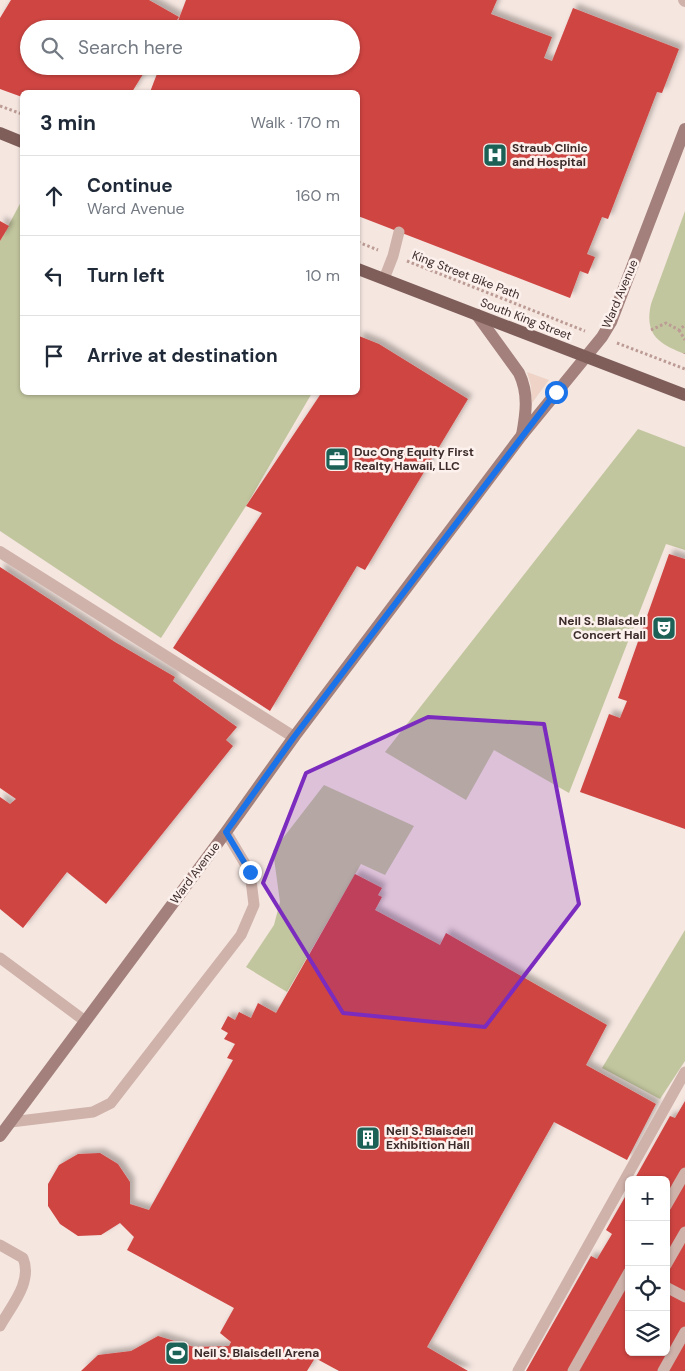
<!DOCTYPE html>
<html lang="en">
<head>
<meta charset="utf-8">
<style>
  body { margin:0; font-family:"DM Sans",sans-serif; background:#f6f6f7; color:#1f2937 }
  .controls { position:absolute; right:15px; bottom:15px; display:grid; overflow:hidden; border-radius:8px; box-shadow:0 1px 4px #0004 }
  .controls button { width:45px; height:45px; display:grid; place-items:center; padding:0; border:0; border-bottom:1px solid #e0e1e3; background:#fff; color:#1f2937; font:25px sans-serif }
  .stop { position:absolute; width:15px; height:15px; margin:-11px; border:4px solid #1a73e8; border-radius:50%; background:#fff }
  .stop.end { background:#1a73e8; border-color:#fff; box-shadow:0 1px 5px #0008 }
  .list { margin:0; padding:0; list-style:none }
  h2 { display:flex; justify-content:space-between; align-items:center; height:65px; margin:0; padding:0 20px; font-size:21px }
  h2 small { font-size:16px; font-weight:400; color:#747a83 }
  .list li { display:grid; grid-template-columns:32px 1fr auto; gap:15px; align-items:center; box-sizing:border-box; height:80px; padding:0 20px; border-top:1px solid #e0e1e3 }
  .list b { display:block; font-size:19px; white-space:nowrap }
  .list p { margin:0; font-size:16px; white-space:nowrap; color:#747a83 }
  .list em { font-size:16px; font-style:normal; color:#747a83 }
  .icon { flex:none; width:28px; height:28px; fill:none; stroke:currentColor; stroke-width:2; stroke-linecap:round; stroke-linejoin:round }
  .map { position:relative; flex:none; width:685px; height:1371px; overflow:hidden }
  .search { position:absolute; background:#fff; box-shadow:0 1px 4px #0004; left:20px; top:20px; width:340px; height:55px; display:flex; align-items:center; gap:12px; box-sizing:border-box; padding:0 18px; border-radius:28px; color:#747a83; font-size:19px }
  .panel { position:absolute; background:#fff; box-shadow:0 1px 4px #0004; left:20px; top:90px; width:340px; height:305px; border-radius:8px }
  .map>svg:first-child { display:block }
</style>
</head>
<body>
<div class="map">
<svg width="685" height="1371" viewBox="0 0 685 1371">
  <defs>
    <filter id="shadow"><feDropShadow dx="4.5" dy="-4.5" stdDeviation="2.5" flood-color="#0004"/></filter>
  </defs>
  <rect width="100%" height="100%" fill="#f5e6e0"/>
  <g fill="#c2c69e">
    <path d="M22 200V392L312 393 246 506 161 638 0 531V241Z"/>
    <path d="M685 211V354C659 344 644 335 651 304Z"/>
    <path d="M638 429 685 447V550L666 544 569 793 494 750 466 800 385 752Z"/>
    <path d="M324 785 414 826 385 875 361 864 287 992 246 967 274 925 280 902 273 851Z"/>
    <path d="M685 930V1061L660 1099 602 1068Z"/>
  </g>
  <path fill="#eed3c6" d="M527 372 549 380 532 403 531 386Z"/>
  <g fill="#cf4543" filter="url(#shadow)">
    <path d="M11 0H149L179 17 171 29H29V66H148L132 92H22V97L0 89V18Z"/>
    <path d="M186 0H497L491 14 552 37 544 58 552 61 573 8 679 49 662 93 657 92 608 219 602 217 587 254 595 257 588 274 580 271 570 298 358 216V92H150L160 66H351V29H175Z"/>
    <path d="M0 221 9 226 0 241Z"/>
    <path d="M359 336 379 344 468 399 365 570 357 566 270 711 173 648 262 513 246 506 322 392H358V338Z"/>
    <path d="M669 554 685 559V829L580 792 609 714 620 718 627 701 618 698Z"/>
    <path d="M0 567 115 642 175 677 173 681 237 727 226 740 233 746 106 904 67 872 23 928 0 909V797L10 804 16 799 0 788Z"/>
    <path d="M355 874 382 888 378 895 382 897 375 910 440 945 446 933 607 1025 586 1065 656 1104 627 1160 554 1122 427 1347 468 1371H339L315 1358 307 1371H81L98 1355 131 1351 158 1336 194 1347 229 1346 231 1342 220 1333 234 1308 127 1250 134 1237 120 1223 101 1235 78 1236 60 1224 48 1206V1184L59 1165 78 1154 100 1153 118 1164 130 1182V1204L149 1210 233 1060 227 1058 235 1044 224 1039 228 1033 221 1029 228 1016 235 1020 239 1012 251 1018 258 1003 276 1013Z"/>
    <path d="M685 1101V1371H526L591 1256 597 1259 612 1234 606 1230 629 1190V1352H666V1180H634L670 1116 675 1118Z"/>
  </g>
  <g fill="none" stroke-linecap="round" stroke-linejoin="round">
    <g stroke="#bb9b94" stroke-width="3" stroke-dasharray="2.5 2.5" stroke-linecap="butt">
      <path d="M0 106 22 114"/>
      <path d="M358 242 378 250"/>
      <path d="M407 261 585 331"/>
      <path d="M651 330 666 323 679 330 685 325"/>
      <path d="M679 330 685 340"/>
      <path d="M617 343 685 369"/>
      <path d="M685 354V353"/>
    </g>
    <g stroke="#cfb2aa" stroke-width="11">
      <path d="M384 279 393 256 399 232"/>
      <path d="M0 958 85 1021"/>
      <path d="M11 1122 93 1112 111 1103 241 935 254 905 250 872 226 832"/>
      <path d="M666 1206 685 1173"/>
      <path d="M0 1245 23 1258C33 1282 11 1306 0 1326"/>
      <path d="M666 1265 685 1232"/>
      <path d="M666 1287 685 1297"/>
      <path d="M518 1371 685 1072"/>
      <path d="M573 1371 629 1272"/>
      <path d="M663 1371 685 1332"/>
    </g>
    <g stroke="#cfb2aa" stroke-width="12">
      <path d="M684 0 685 1"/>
      <path d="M0 552 294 737"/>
    </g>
    <g stroke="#a3807b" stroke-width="12">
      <path d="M477 315 519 373C529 394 526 413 522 435"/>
      <path d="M0 1136 226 832 294 737 522 435 602 337 611 322 685 129"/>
    </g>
    <g stroke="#7f5e5a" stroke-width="12">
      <path d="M0 133 22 142"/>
      <path d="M358 269 685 395"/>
    </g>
  </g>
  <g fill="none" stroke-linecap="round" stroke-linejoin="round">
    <path stroke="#1a73e8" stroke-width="6" d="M250 872 226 832 294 737 556 392"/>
  </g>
  <path fill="#7b2cbf" fill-opacity="0.2" stroke="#7b2cbf" stroke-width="4" stroke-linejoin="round" d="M428 717 544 724 579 904 485 1027 343 1013 263 883 306 773Z"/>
  <defs>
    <g id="hospital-square" transform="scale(1.25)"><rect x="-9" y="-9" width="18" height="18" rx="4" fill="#1b6156" stroke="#fcf1ed"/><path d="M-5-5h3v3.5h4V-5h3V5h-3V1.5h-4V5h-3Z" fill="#fff"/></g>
    <g id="office-square" transform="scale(1.25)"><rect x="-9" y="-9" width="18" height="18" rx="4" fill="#1b6156" stroke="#fcf1ed"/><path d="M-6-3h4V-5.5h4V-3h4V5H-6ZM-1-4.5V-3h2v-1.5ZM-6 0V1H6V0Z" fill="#fff"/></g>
    <g id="theatre-square" transform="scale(1.25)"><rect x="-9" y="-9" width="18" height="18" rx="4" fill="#1b6156" stroke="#fcf1ed"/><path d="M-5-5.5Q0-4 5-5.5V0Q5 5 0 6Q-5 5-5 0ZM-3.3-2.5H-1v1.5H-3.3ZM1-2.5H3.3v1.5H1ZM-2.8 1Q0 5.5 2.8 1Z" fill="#fff"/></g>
    <g id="building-square" transform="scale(1.25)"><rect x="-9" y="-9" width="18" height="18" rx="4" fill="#1b6156" stroke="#fcf1ed"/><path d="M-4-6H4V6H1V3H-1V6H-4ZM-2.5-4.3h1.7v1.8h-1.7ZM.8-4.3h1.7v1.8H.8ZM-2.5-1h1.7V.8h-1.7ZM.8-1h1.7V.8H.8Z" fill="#fff"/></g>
    <g id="stadium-square" transform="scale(1.25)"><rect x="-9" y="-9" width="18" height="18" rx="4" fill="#1b6156" stroke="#fcf1ed"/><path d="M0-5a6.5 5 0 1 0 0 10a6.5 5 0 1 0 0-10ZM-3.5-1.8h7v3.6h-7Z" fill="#fff"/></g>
  </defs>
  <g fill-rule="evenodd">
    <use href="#hospital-square" x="495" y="155"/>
    <use href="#office-square" x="337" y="459"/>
    <use href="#theatre-square" x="664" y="628"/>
    <use href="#building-square" x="368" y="1138"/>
    <use href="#stadium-square" x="177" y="1353"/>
  </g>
  <g text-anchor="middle" stroke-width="5" stroke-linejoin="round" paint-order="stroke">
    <g font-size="12" font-weight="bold" fill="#3c2b2a" stroke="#fcf1ed" text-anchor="start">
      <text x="512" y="152">Straub Clinic<tspan x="512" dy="14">and Hospital</tspan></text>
      <text x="354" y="456">Duc Ong Equity First<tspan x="354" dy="14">Realty Hawaii, LLC</tspan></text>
      <text x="646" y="625" text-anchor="end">Neil S. Blaisdell<tspan x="646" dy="14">Concert Hall</tspan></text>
      <text x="386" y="1135">Neil S. Blaisdell<tspan x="386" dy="14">Exhibition Hall</tspan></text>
      <text x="194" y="1357">Neil S. Blaisdell Arena</text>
    </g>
    <g font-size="12" fill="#3c2b2a" stroke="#fcf1ed">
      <text transform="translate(466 275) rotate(21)" y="4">King Street Bike Path</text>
      <text transform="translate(620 294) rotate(-67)" y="4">Ward Avenue</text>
      <text transform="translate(526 319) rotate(21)" y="4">South King Street</text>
      <text transform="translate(195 873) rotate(-53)" y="4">Ward Avenue</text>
    </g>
  </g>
</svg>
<div class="controls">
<button>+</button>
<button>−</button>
<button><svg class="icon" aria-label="locate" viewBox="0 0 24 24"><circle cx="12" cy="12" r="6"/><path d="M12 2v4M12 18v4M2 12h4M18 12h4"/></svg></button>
<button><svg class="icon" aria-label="layers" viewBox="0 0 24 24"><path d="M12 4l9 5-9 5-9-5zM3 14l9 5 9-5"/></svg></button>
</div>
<div class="stop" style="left:556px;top:392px"></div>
<div class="stop end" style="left:250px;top:872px"></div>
<div class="search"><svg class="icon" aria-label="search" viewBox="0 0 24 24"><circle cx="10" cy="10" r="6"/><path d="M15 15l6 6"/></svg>Search here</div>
<section class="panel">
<h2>3 min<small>Walk · 170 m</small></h2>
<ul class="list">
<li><svg class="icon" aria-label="ahead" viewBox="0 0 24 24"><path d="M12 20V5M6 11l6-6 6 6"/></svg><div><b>Continue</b><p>Ward Avenue</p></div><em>160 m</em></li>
<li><svg class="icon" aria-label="left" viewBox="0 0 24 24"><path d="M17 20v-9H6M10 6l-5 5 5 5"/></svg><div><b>Turn left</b></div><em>10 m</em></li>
<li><svg class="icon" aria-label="arrive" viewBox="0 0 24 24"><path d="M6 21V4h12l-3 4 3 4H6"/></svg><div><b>Arrive at destination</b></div></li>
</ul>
</section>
</div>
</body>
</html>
